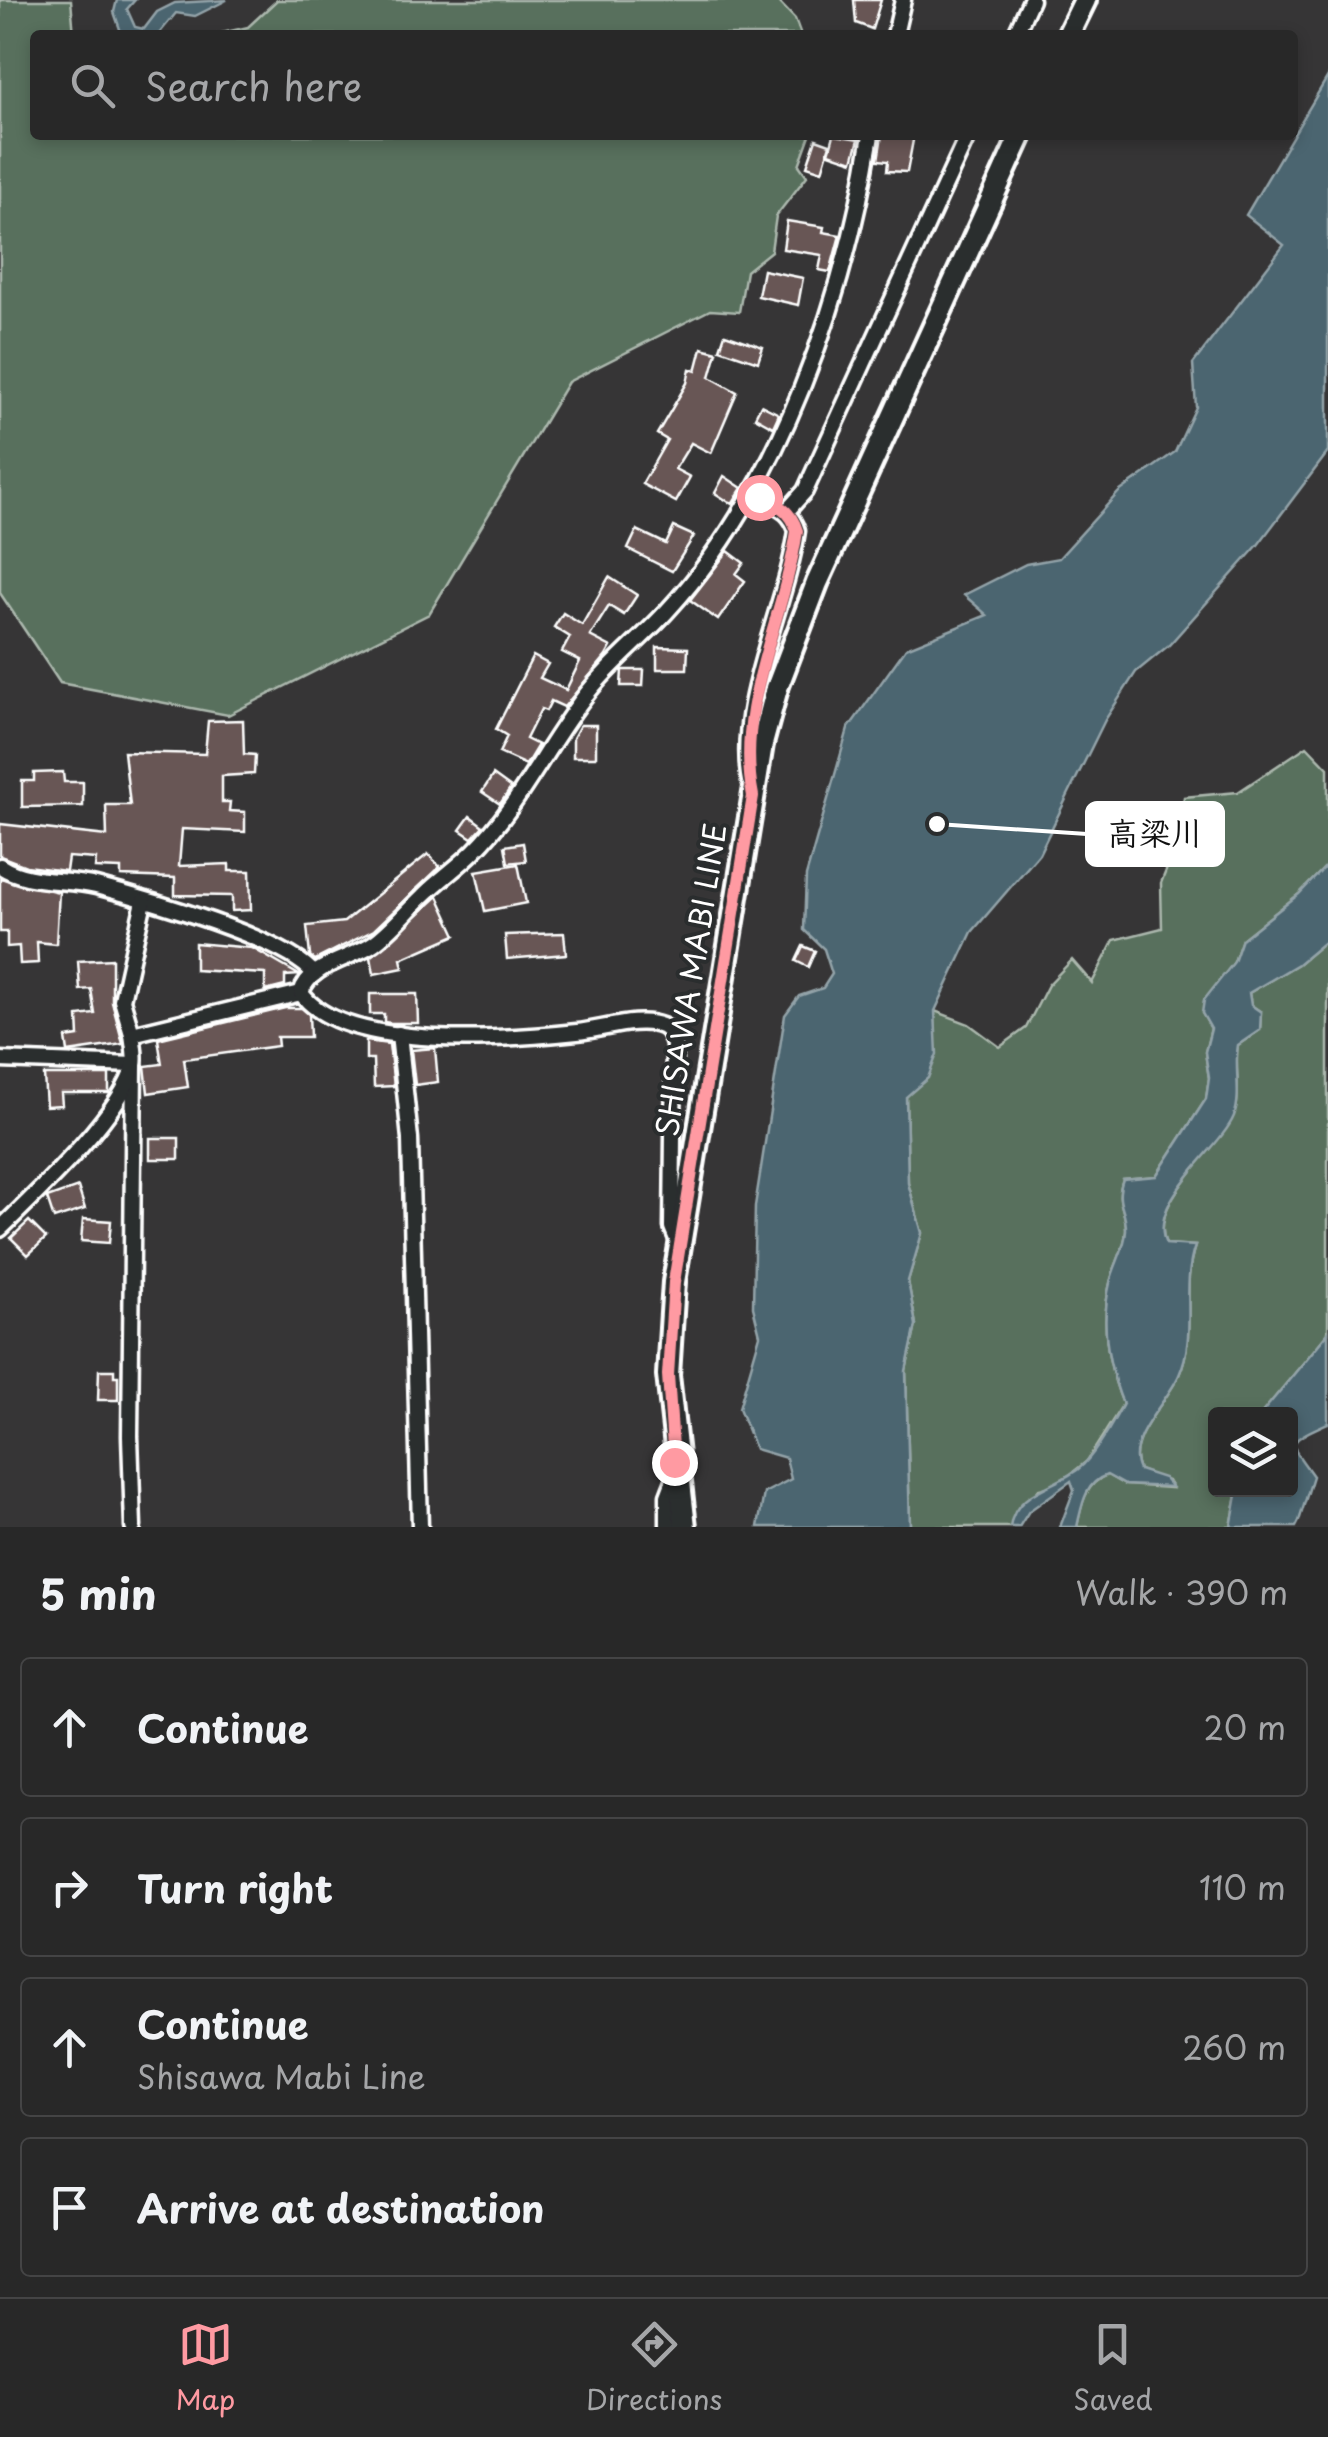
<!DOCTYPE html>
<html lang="en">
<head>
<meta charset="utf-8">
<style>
  body { margin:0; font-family:"Playpen Sans","Klee One",sans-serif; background:#303030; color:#f1f3f6 }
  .controls { position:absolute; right:30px; bottom:30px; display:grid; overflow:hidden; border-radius:10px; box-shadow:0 5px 15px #0003 }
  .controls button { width:90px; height:90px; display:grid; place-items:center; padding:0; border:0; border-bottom:2px solid #444445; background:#282828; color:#f1f3f6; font:50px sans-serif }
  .stop { position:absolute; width:30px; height:30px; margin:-22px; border:8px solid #ff9aa2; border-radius:50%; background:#fff }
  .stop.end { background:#ff9aa2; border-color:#fff; box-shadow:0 2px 10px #0008 }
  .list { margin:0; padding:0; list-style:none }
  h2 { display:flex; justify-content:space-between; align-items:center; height:130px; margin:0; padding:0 40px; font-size:42px }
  h2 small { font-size:32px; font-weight:400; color:#a5a6a8 }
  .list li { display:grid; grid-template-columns:65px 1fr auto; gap:30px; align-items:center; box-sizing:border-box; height:140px; margin:0 20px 20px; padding:0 20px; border:2px solid #444445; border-radius:10px }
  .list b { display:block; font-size:38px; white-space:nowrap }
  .list p { margin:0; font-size:32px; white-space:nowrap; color:#a5a6a8 }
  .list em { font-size:32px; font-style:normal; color:#a5a6a8 }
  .icon { flex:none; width:55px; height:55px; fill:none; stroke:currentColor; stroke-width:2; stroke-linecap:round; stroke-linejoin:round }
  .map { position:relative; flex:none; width:1328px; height:1527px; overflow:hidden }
  .search { position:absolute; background:#282828; box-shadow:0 5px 15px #0003; left:30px; right:30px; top:30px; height:110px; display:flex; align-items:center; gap:25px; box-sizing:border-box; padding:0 35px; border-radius:10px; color:#a5a6a8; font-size:38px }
  .sheet { height:770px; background:#282828 }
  nav { display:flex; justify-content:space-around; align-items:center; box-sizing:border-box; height:140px; border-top:2px solid #444445; background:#282828; font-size:28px; color:#a5a6a8 }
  nav a { display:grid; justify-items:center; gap:5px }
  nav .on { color:#ff9aa2 }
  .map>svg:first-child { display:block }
</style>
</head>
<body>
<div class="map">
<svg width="1328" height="1527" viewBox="0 0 1328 1527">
  <rect width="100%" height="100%" fill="#363536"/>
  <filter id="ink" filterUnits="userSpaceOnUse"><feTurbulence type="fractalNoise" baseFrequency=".01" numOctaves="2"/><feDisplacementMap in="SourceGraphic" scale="20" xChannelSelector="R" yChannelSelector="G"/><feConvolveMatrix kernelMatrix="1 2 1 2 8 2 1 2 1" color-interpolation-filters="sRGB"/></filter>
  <g filter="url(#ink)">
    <g fill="#58705d" stroke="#acb8ae" stroke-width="2.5">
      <path d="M0 0H71L74 35H35V135H810L799 165 807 176 776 216 771 251 746 271 739 312 710 310 568 382 429 614 228 715 60 683 0 593Z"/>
      <path d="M277 0H777L795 19 801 35H213L248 27Z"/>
      <path d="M1307 746 1328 768V864L1299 894 1242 939 1234 962 1202 1013 1211 1028 1205 1052 1209 1078 1206 1099 1156 1176 1123 1179C1114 1204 1127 1209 1126 1231 1125 1249 1114 1265 1110 1283 1100 1324 1108 1366 1123 1404L1087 1461 1057 1485 1039 1489 1010 1527H910L906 1370 916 1325 908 1281 922 1233 908 1183 906 1097C942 1055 935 1066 935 1011L969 1024 1000 1047 1026 1028 1048 985 1072 960 1092 983 1114 940 1162 928 1161 883 1176 846 1184 797 1238 792Z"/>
      <path d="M1328 939V1333L1261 1414H1216V1490H1238L1231 1527H1077C1081 1506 1085 1483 1107 1475L1125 1485 1172 1488 1168 1481 1139 1470C1124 1440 1167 1403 1179 1375 1198 1332 1180 1289 1195 1246L1166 1244C1146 1200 1224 1147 1236 1108 1241 1090 1234 1065 1238 1045L1260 1030 1261 1012 1251 1005 1249 993 1298 964Z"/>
    </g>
    <g fill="#4b6570" stroke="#93a3a9" stroke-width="2.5">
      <path d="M117 0H135L127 9 135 27 144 29 157 12 175 3 227 0 195 16 176 13 158 35H122L114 12Z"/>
      <path d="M1328 76V452L1258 545 1169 645 1136 672 1105 720 1039 854 972 932 935 1011 937 1054 928 1078 906 1097 908 1183 922 1233 908 1281 916 1325 906 1371 910 1527H758L764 1493 791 1479 786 1458 755 1449 739 1408 760 1335 753 1307 755 1206 785 1015 799 996 823 988 832 974 824 949 804 930 806 876 848 729 906 648 987 615 964 595 1026 564 1059 558 1119 492 1175 452 1196 407 1193 364 1284 245 1246 215Z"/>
      <path d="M1328 864V939L1298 964 1249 993 1251 1005 1261 1012 1260 1030 1238 1045C1234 1067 1242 1096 1234 1116 1220 1150 1146 1201 1166 1244L1195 1246C1180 1289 1198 1332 1179 1375 1167 1403 1124 1440 1139 1470L1164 1478 1172 1487 1125 1485 1107 1475C1084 1483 1082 1506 1077 1527H1060L1074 1490 1071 1481 1029 1511 1019 1527H1010C1016 1488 1060 1488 1084 1464 1099 1448 1112 1424 1123 1404 1108 1366 1100 1324 1110 1283 1114 1265 1125 1249 1126 1231 1127 1209 1114 1204 1123 1179L1156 1176 1206 1099 1209 1078 1205 1052 1211 1029 1202 1013 1204 1000 1234 962 1242 939 1299 894Z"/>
      <path d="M1328 1333V1423C1284 1443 1288 1441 1313 1476L1299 1521 1296 1527H1231L1238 1490H1290V1414H1261Z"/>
    </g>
    <g fill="#685654" stroke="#fff" stroke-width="2.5">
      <path d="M854 0H881L872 29 856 23Z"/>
      <path d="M834 135 859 139 853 161 829 153Z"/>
      <path d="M882 135H914L907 172 887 171 888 161 878 160Z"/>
      <path d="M816 139 830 144 822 171 807 166Z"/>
      <path d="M787 221 824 227 823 232 840 235 830 272 819 270 822 255 783 249Z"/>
      <path d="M763 270 803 278 798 305 758 296Z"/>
      <path d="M725 334 763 347 758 362 720 349Z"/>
      <path d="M702 348 717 352 710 377 737 392 711 453 691 443 675 469 690 477 676 502 642 484 667 440 657 434 687 383 690 369 696 371Z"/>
      <path d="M761 405 779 414 773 427 755 417Z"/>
      <path d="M724 476 742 488 732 504 715 493Z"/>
      <path d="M674 527 694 536 672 571 628 549 637 530 666 544Z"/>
      <path d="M728 551 744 563 736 574 745 581 718 620 690 600Z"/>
      <path d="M609 577 637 595 624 615 609 606 590 636 611 647 606 656 564 707 551 701 546 711 541 709 526 739 538 745 526 765 499 753 507 736 496 729 533 656 548 664 540 678 566 690 580 661 562 652 570 637 554 627 563 613 582 625Z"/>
      <path d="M657 647 688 648 687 669H657Z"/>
      <path d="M644 670 643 686H621L622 670Z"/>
      <path d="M243 720 244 754 255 755 254 774 222 776V802H230L229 811 245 812V832L182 829 179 866 229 864V871H250L251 910 232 911V896L175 895V878L121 876V869L95 868 96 859 68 857 66 871 26 866 0 856V824L107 836 106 805H130L124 752 205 754 208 721Z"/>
      <path d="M580 725H596V757H573V738Z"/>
      <path d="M63 772 64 782H83V806L22 807V781H34V773Z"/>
      <path d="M493 775 511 788 500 804 482 792Z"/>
      <path d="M470 816 483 826 472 838 460 830Z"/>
      <path d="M523 843 526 861 508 863 505 846Z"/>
      <path d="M428 854 440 867 374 930 315 960 310 956 307 926 344 922Z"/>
      <path d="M518 864 526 903 485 911 476 871Z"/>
      <path d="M0 878 59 892 56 944 37 942 38 963 20 964 19 946 7 947V932H0Z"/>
      <path d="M438 896 456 935 401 959 403 968 374 974 371 957Z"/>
      <path d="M564 933 566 954 507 959 505 935Z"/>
      <path d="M195 943 252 948 299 975 285 976V986L265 991V974L195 970Z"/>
      <path d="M803 946 815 951 808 967 796 961Z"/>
      <path d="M112 959V1002L123 1044 68 1052 66 1038 79 1036 78 1016 95 1014 91 989 80 990 78 961Z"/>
      <path d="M370 994H417L418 1023H391L384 1022V1014H370Z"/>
      <path d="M285 1008H302L309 1014 310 1037H277L278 1046 184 1059 188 1087 148 1093 145 1066 162 1064 158 1039Z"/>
      <path d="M366 1041 389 1044 394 1086 374 1087 373 1059H366Z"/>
      <path d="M435 1048 438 1082 415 1085 411 1050Z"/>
      <path d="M44 1075H109V1093H61L62 1105 46 1106Z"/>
      <rect x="150" y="1138" width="29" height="21"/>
      <path d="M78 1187 85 1209 54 1219 47 1198Z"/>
      <path d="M83 1219 111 1221 109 1243 81 1241Z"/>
      <path d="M29 1221 46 1238 28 1255 11 1238Z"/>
      <path d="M99 1370H114V1376H118V1400H98Z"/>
    </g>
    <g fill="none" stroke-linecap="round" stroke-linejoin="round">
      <g stroke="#fff" stroke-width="21">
        <g id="minor">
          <path d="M895 35 903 0"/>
          <path d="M1015 35 1031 0"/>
          <path d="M787 511 805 491 968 135"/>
          <path d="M750 781C735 705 786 607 797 531 789 505 770 507 753 491"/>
          <path d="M0 866C29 885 64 878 96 886 142 898 290 940 314 974"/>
          <path d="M132 1034 122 1000 144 901"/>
          <path d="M399 1034 410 1139 420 1527"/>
          <path d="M0 1060 134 1065 130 1436 133 1527"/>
          <path d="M0 1229C35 1195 124 1111 134 1065 136 1056 133 1043 132 1034L301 993"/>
          <path d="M679 1244 672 1227 674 1045C671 1037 670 1030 662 1026 638 1016 602 1030 577 1032 511 1039 343 1053 301 993 309 964 352 959 374 943 392 930 407 911 423 896 439 880 458 867 474 851 521 804 548 742 589 691 613 661 643 638 668 610 780 489 846 295 871 135"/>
          <path d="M668 1527V1496L676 1475"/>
        </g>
      </g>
      <g stroke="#fff" stroke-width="28">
        <g id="secondary">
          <path d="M1068 35 1085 0"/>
          <path d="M685 1527 668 1375 674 1282 762 744 777 688 817 583 1021 135"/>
        </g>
      </g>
      <use href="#minor" stroke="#2a2d2e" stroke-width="14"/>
      <use href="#secondary" stroke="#2a2d2e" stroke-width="20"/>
    </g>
  </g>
  <g fill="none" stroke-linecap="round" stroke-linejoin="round" filter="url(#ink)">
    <path stroke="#ff9aa2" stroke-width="12" d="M674 1462 668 1375 674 1282 753 796C735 705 784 620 797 531 791 510 779 505 759 497"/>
  </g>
  <g text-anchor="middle" stroke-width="8" stroke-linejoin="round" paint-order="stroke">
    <g font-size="30" fill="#fff" stroke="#2a2d2e">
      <text transform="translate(692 980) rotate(-81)" y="10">SHISAWA MABI LINE</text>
    </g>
  </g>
  <path fill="none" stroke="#fff" stroke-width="4" d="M937 824L1087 834"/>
  <circle fill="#fff" stroke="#2a2d2e" stroke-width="4" cx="937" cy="824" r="10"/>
  <rect fill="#fff" stroke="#fff" stroke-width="4" x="1087" y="803" width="136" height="62" rx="10"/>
  <g font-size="32" text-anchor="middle" font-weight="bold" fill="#111">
    <text x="1155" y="845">高梁川</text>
  </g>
</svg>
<div class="controls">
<button><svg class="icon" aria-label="layers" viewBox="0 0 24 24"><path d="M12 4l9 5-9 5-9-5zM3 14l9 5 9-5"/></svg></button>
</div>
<div class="stop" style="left:759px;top:497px"></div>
<div class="stop end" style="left:674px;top:1462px"></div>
<div class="search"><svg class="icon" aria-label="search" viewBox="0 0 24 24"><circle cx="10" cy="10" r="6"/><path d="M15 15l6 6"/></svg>Search here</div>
</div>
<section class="sheet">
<h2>5 min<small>Walk · 390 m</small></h2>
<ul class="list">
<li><svg class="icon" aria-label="ahead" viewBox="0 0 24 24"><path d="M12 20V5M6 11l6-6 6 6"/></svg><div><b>Continue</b></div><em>20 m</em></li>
<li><svg class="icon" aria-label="right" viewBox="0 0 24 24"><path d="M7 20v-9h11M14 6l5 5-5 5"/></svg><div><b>Turn right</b></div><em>110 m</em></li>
<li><svg class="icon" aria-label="ahead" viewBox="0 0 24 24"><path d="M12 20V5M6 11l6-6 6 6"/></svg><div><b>Continue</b><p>Shisawa Mabi Line</p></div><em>260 m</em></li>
<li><svg class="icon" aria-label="arrive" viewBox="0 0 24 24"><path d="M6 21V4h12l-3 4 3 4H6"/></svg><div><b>Arrive at destination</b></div></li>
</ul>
</section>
<nav>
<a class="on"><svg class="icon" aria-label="map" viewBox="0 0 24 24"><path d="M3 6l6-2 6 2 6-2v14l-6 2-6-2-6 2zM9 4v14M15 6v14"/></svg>Map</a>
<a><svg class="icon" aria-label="directions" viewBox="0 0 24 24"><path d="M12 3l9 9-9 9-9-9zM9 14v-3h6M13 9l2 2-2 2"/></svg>Directions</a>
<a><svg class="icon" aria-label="saved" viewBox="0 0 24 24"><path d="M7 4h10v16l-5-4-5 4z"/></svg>Saved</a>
</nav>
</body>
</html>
